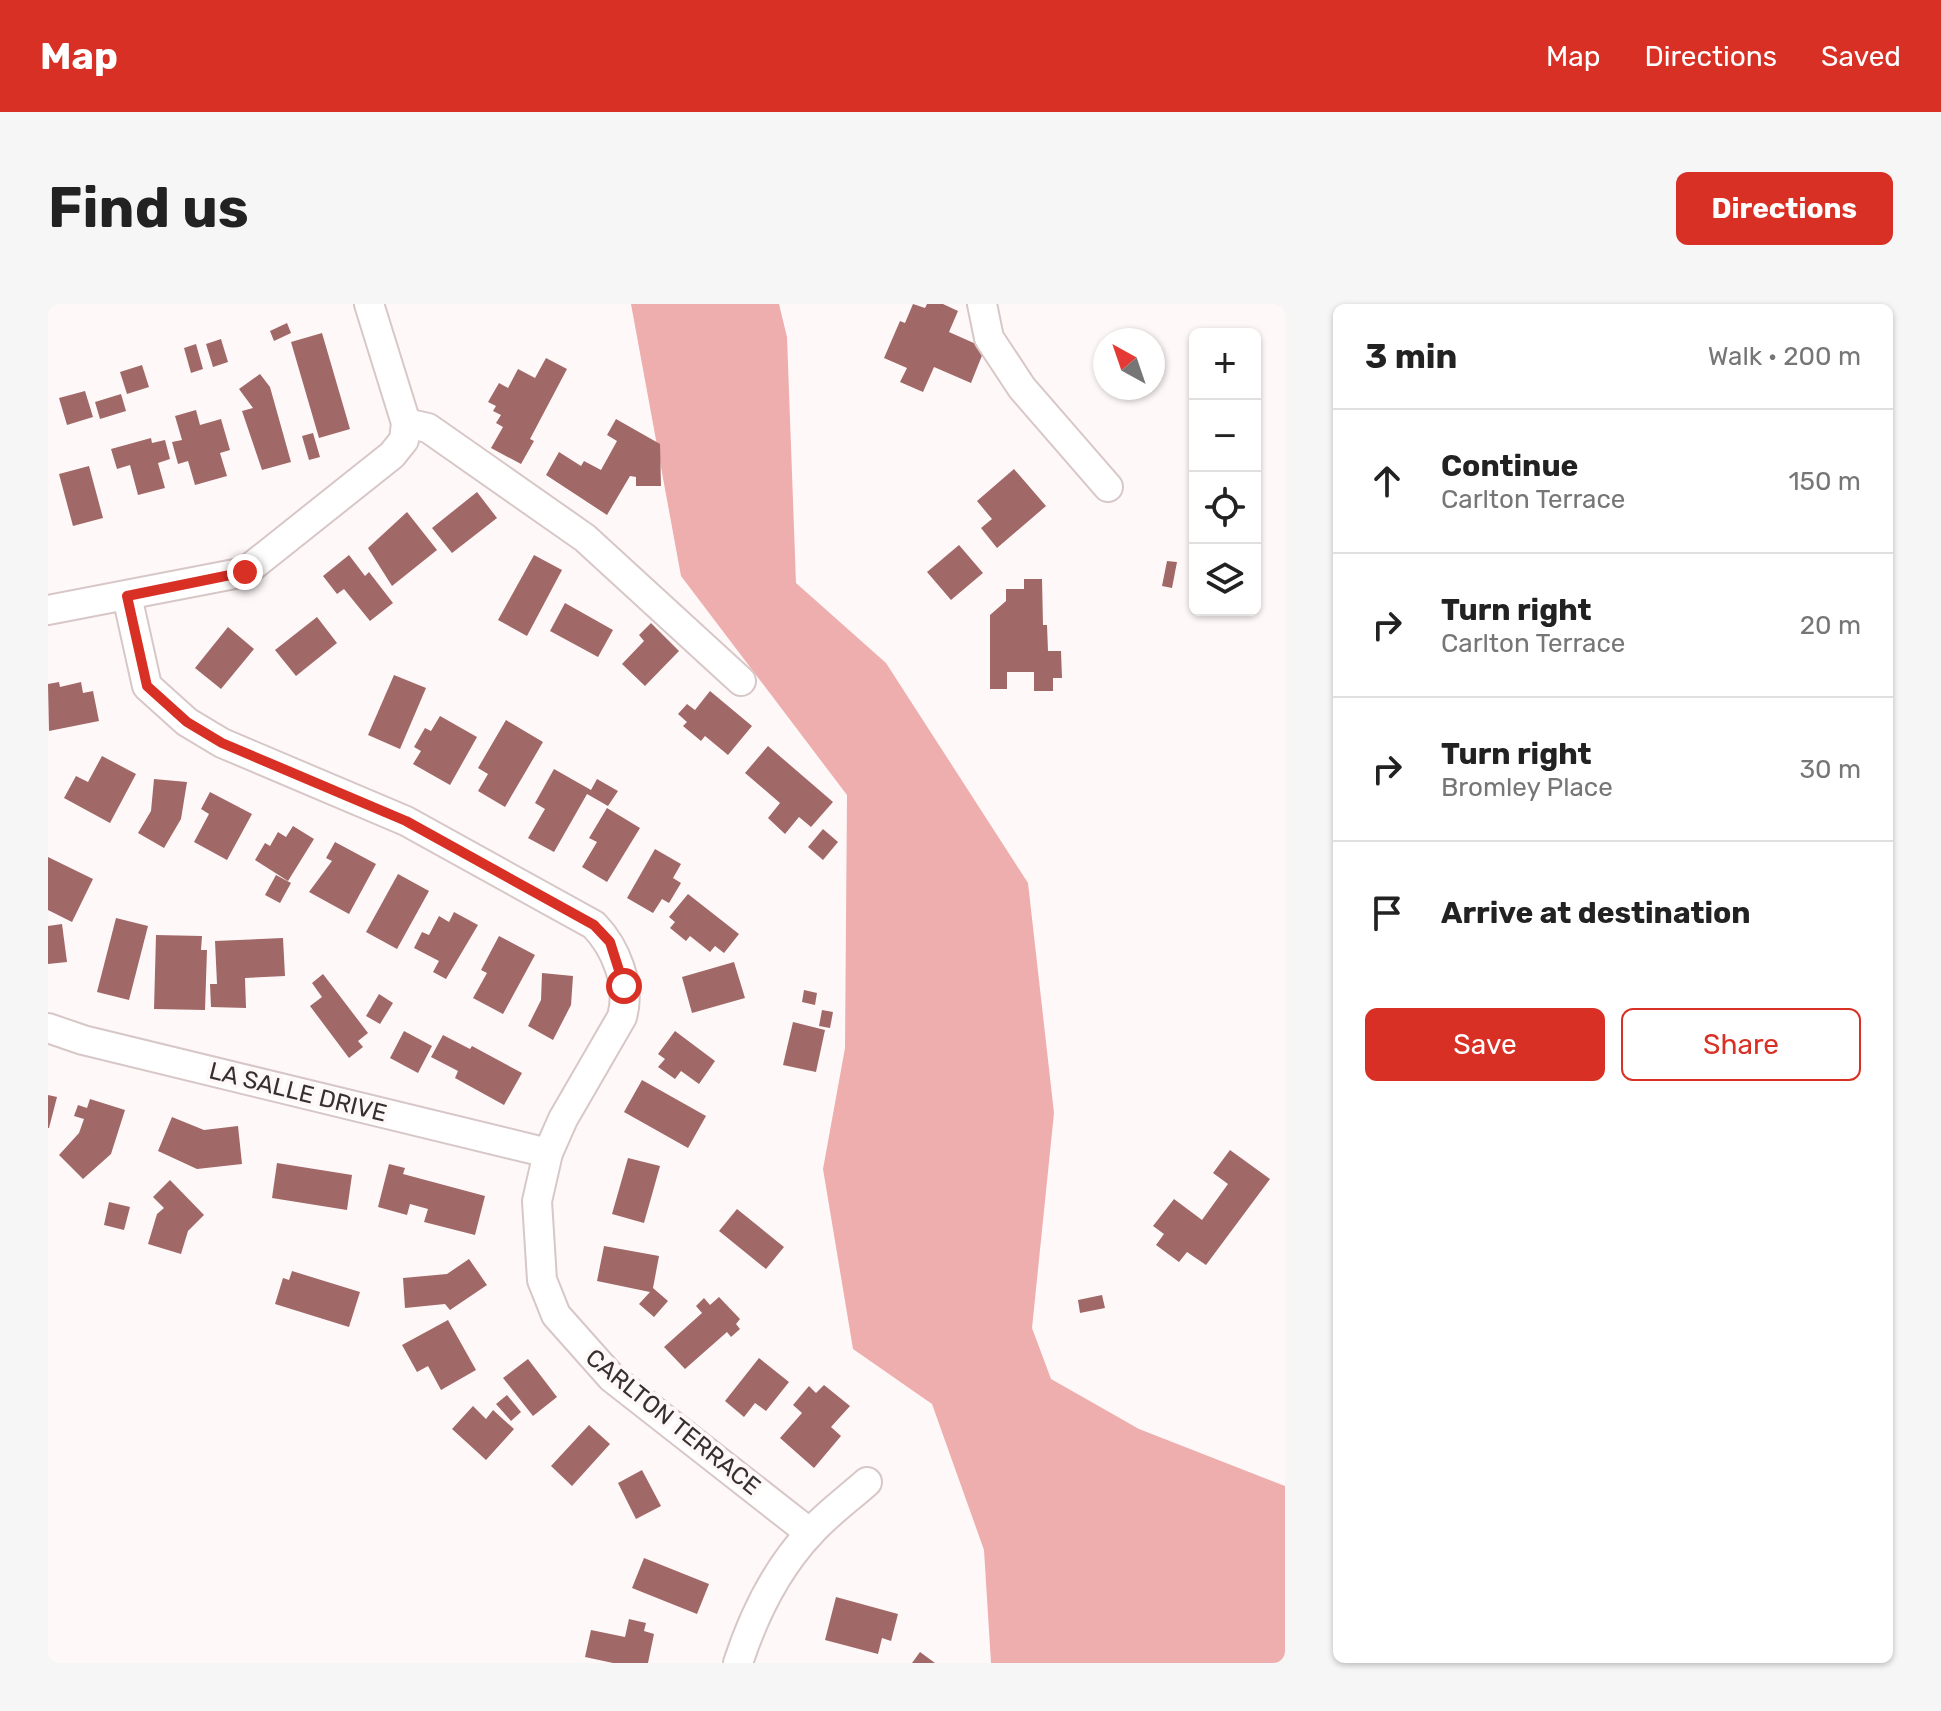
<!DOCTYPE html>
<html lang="en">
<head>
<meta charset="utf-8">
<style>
  body { margin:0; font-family:Rubik,sans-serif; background:#f6f6f6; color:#222 }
  .controls { position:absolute; right:24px; top:24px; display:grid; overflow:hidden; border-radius:12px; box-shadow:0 2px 6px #0004 }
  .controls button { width:72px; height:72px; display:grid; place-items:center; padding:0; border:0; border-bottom:2px solid #e0e0e0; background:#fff; color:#222; font:40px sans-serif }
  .compass { position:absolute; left:1045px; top:24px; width:72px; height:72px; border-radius:50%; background:#fff; box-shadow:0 2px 6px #0004; rotate:320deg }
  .stop { position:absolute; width:24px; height:24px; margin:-18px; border:6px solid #d93025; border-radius:50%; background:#fff }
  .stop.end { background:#d93025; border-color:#fff; box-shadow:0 2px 8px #0008 }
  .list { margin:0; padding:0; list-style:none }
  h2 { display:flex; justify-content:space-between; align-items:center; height:104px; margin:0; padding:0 32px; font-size:34px }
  h2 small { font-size:26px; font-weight:400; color:#767676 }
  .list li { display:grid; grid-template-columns:52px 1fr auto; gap:24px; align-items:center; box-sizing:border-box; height:144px; padding:0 32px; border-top:2px solid #e0e0e0 }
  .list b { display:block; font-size:30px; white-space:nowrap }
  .list p { margin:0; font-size:26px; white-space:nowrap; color:#767676 }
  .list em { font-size:26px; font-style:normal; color:#767676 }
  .actions { display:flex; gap:16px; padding:24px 32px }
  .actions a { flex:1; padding:18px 0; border:2px solid #d93025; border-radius:12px; text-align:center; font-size:28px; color:#d93025 }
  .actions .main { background:#d93025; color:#fff }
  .icon { flex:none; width:44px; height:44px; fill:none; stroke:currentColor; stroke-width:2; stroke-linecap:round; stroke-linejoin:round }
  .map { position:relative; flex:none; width:1237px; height:1359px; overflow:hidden; border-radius:12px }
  header { display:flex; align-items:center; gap:48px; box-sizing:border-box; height:112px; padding:0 40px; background:#d93025; color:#fff }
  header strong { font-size:38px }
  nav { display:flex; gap:44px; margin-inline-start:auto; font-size:28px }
  .intro { display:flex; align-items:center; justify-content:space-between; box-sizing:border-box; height:192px; padding:0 48px }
  h1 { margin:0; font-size:56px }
  .button { padding:20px 36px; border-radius:12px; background:#d93025; color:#fff; font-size:28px; font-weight:700 }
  main { display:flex; gap:48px; padding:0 48px }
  aside { flex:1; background:#fff; border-radius:12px; box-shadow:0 2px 6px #0004 }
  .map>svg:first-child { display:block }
</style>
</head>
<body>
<header>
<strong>Map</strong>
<nav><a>Map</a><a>Directions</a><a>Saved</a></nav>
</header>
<div class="intro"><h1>Find us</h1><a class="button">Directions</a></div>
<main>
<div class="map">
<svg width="1237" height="1359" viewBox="0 0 1237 1359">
  <rect width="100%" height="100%" fill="#fff8f8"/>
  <path fill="#edaead" d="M583 0H731L739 33 748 279 838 359 980 579 1006 809 984 1024 1003 1075 1091 1125 1237 1182V1359H943L936 1246 884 1100 805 1045 775 865 797 744 799 491 633 272Z"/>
  <g fill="#a16868">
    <path d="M865 0 877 4 879 0H895L910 7 901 28 937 44 923 79 886 63 875 88 852 78 859 64 836 54 852 17 857 19Z"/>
    <path d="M239 19 243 29 226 37 222 27Z"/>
    <path d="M274 29 302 125 271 134 243 38Z"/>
    <path d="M173 35 180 58 165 63 158 40Z"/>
    <path d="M148 40 155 65 143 69 136 44Z"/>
    <path d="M498 54 519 65 482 135 486 137 473 160 443 144 455 123 448 119 453 111 445 107 448 102 440 98 451 79 460 84 470 65 487 74Z"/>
    <path d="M94 61 101 83 79 90 72 68Z"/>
    <path d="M212 70 222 83 243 158 214 166 194 107 205 104 191 85Z"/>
    <path d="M37 87 45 113 19 121 11 94Z"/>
    <path d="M73 90 78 107 52 115 47 98Z"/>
    <path d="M148 106 152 121 173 115 182 146 172 149 179 172 147 181 140 157 130 160 124 138 134 136 127 112Z"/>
    <path d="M568 115 612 140 613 182H588V173L582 172 559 211 498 171 511 148 533 162 536 157 553 166 569 137 559 131Z"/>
    <path d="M265 129 272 153 261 156 254 132Z"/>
    <path d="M103 134 104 139 117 136 122 155 110 159 117 184 90 191 82 161 69 165 63 145Z"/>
    <path d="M41 162 55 214 25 222 11 170Z"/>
    <path d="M966 165 998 202 949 244 933 224 944 215 929 197Z"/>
    <path d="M429 188 449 214 404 249 384 224Z"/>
    <path d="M359 208 389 246 344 282 320 244Z"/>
    <path d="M911 241 935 269 903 296 879 268Z"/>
    <path d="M301 251 317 272 321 268 345 299 322 317 296 285 289 290 275 272Z"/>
    <path d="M486 251 514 266 479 332 450 316Z"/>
    <path d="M1119 257 1129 258 1124 284 1114 282Z"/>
    <path d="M976 275H994L995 321H999L1000 347H1013L1014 374H1005V387H986V368H959V385H942V311L958 297V285H976Z"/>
    <path d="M517 299 565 326 550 353 502 327Z"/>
    <path d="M269 313 289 339 248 372 227 346Z"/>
    <path d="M603 319 631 347 597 382 574 360 596 337 591 331Z"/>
    <path d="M180 323 206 345 173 385 147 364Z"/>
    <path d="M346 371 378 384 352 445 320 431Z"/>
    <path d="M11 378 12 383 33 378 35 389 45 387 51 417 1 427 0 380Z"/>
    <path d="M662 387 704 422 680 451 657 432 653 437 635 422 639 418 630 410 639 400 647 406Z"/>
    <path d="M392 412 429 433 402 481 365 460 373 447 366 443 377 424 383 427Z"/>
    <path d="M458 416 495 438 457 503 430 487 440 470 430 464Z"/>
    <path d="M720 442 785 498 763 523 751 513 737 530 720 514 732 499 697 469Z"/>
    <path d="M54 452 88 470 62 519 16 494 28 472 40 478Z"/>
    <path d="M506 465 543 486 549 475 570 487 560 502 539 490 506 548 480 534 497 505 487 499Z"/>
    <path d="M106 475 139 478 133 515 116 544 90 529 103 507Z"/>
    <path d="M162 488 204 510 179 556 146 538 161 510 153 505Z"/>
    <path d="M559 504 592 524 559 578 534 563 549 538 541 534Z"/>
    <path d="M245 522 266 535 240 577 207 556 217 539 222 542 230 528 238 533Z"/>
    <path d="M775 525 790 538 775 556 760 543Z"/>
    <path d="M287 538 328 560 301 610 261 588 284 557 278 554Z"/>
    <path d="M607 545 633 560 625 574 633 579 621 599 614 595 605 609 579 594Z"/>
    <path d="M0 553 45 575 24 618 0 606Z"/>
    <path d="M350 570 381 587 349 645 318 628Z"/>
    <path d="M228 571 243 579 232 599 217 591Z"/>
    <path d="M640 590 691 630 676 649 667 642 662 648 642 632 638 637 622 624 627 618 621 613Z"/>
    <path d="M406 608 430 621 398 675 385 668 391 657 366 644 374 628 381 631 391 612 401 618Z"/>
    <path d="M68 614 100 622 81 696 49 688Z"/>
    <path d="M14 620 19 658 0 660V622Z"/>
    <path d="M108 631 154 632 153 646H159L157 706 106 705Z"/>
    <path d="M451 632 487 651 455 710 425 694 439 669 433 666Z"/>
    <path d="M235 634 237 672 197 674 198 704 163 703 162 680H169L167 637Z"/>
    <path d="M686 658 697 694 644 709 634 673Z"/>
    <path d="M494 669 525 672 523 701 505 736 480 722 493 696Z"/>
    <path d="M275 670 320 729 310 737 315 743 301 754 262 702 274 693 264 679Z"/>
    <path d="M756 686 769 689 767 701 754 698Z"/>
    <path d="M331 690 345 699 332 720 318 712Z"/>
    <path d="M774 706 785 708 782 724 771 722Z"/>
    <path d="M745 718 777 726 768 768 735 761Z"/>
    <path d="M356 727 384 742 370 769 342 754Z"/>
    <path d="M627 727 667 757 651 780 633 767 627 775 610 763 617 755 610 750Z"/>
    <path d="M395 731 422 745 424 742 474 769 456 801 407 774 410 767 383 753Z"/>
    <path d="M594 776 658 812 640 844 576 808Z"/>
    <path d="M0 791 9 793 1 824H0Z"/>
    <path d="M42 795 77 806 63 850 35 875 11 851 31 829 36 815 26 812 30 801 39 804Z"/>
    <path d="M124 813 156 826 190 822 194 860 149 865 110 847Z"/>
    <path d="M1182 846 1222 875 1158 961 1139 948 1131 958 1108 941 1116 930 1105 922 1126 895 1154 916 1180 880 1165 869Z"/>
    <path d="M580 854 612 862 596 919 564 910Z"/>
    <path d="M229 859 304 871 299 906 224 894Z"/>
    <path d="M341 860 357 864 355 870 437 892 427 931 376 918 380 905 362 900 359 911 330 903Z"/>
    <path d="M122 876 156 911 140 927 133 950 100 940 109 910 116 904 105 893Z"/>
    <path d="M61 898 82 903 76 926 56 921Z"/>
    <path d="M689 905 736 943 718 965 671 927Z"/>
    <path d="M556 942 611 952 605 984 620 997 606 1013 591 1000 602 988 549 977Z"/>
    <path d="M421 955 439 981 402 1006 397 1000 357 1004 355 974 399 970Z"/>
    <path d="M244 967 312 988 301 1023 227 1000 235 974 241 976Z"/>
    <path d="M1054 991 1057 1004 1032 1009 1030 996Z"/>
    <path d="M671 993 692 1015 688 1020 692 1025 683 1033 679 1028 637 1065 616 1043 654 1009 648 1002 656 994 662 1001Z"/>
    <path d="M400 1016 428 1066 393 1086 380 1062 369 1068 354 1041Z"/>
    <path d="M711 1054 741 1078 718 1107 707 1099 696 1113 677 1097Z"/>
    <path d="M480 1055 509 1093 485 1112 455 1074Z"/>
    <path d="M776 1081 802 1102 783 1123 793 1132 766 1164 732 1134 754 1109 745 1101 761 1082 768 1089Z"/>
    <path d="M459 1091 473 1108 463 1117 448 1100Z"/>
    <path d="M425 1102 438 1115 445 1106 466 1125 438 1156 404 1125Z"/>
    <path d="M541 1121 562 1140 524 1182 503 1162Z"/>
    <path d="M594 1166 613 1202 588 1215 570 1179Z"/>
    <path d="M596 1254 661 1280 649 1310 584 1284Z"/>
    <path d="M788 1293 850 1310 843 1337 834 1334 830 1350 777 1336Z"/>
    <path d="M581 1315 598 1319 596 1327 606 1330 600 1359H565L537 1353 543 1326 577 1333Z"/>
    <path d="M872 1348 887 1359H864Z"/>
  </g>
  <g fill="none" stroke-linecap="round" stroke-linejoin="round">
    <g stroke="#d8c7c7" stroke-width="32">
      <g id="minor">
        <path d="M934 0 941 34 974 84 1060 183"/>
        <path d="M358 119 380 124 537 234 693 377"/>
        <path d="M79 292 99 382 139 418 174 439 358 517 546 621C568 644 583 681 574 713L515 815 500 849 489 897 494 976 508 1011 564 1074 762 1229"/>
        <path d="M0 306 197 268 344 151 356 136 358 119 321 0"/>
        <path d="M0 724 35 736 500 849"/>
        <path d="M690 1359C705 1313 729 1264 763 1228 779 1210 800 1195 819 1178"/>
      </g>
    </g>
    <use href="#minor" stroke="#fff" stroke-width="28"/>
  </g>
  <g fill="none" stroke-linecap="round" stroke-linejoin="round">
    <path stroke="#d93025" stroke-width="10" d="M197 268 79 292 99 382 139 418 174 439 358 517 546 621 562 638 576 682"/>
  </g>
  <g text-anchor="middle" stroke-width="8" stroke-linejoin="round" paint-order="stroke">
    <g font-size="24" fill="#36302f" stroke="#fff8f8">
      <text transform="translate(250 788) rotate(14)" y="8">LA SALLE DRIVE</text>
      <text transform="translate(625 1118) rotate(39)" y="8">CARLTON TERRACE</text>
    </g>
  </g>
</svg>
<div class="controls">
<button>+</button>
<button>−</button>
<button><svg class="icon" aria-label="locate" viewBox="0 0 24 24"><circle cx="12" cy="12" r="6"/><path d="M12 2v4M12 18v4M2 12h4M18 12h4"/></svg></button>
<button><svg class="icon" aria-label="layers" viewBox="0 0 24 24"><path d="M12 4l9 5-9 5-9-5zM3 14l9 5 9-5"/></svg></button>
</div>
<svg class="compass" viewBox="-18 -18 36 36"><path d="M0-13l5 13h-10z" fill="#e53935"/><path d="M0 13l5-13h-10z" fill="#767676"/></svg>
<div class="stop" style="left:576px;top:682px"></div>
<div class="stop end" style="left:197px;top:268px"></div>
</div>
<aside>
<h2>3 min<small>Walk · 200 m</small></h2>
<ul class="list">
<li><svg class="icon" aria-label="ahead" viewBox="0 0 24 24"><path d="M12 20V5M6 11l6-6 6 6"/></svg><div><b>Continue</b><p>Carlton Terrace</p></div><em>150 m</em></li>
<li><svg class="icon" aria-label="right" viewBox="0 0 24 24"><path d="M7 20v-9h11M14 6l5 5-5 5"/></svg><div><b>Turn right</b><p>Carlton Terrace</p></div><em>20 m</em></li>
<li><svg class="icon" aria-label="right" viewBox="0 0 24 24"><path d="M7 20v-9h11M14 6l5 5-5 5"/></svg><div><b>Turn right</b><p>Bromley Place</p></div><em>30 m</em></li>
<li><svg class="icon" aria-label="arrive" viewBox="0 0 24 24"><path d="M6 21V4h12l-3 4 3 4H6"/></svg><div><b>Arrive at destination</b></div></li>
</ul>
<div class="actions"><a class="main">Save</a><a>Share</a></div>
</aside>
</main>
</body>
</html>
